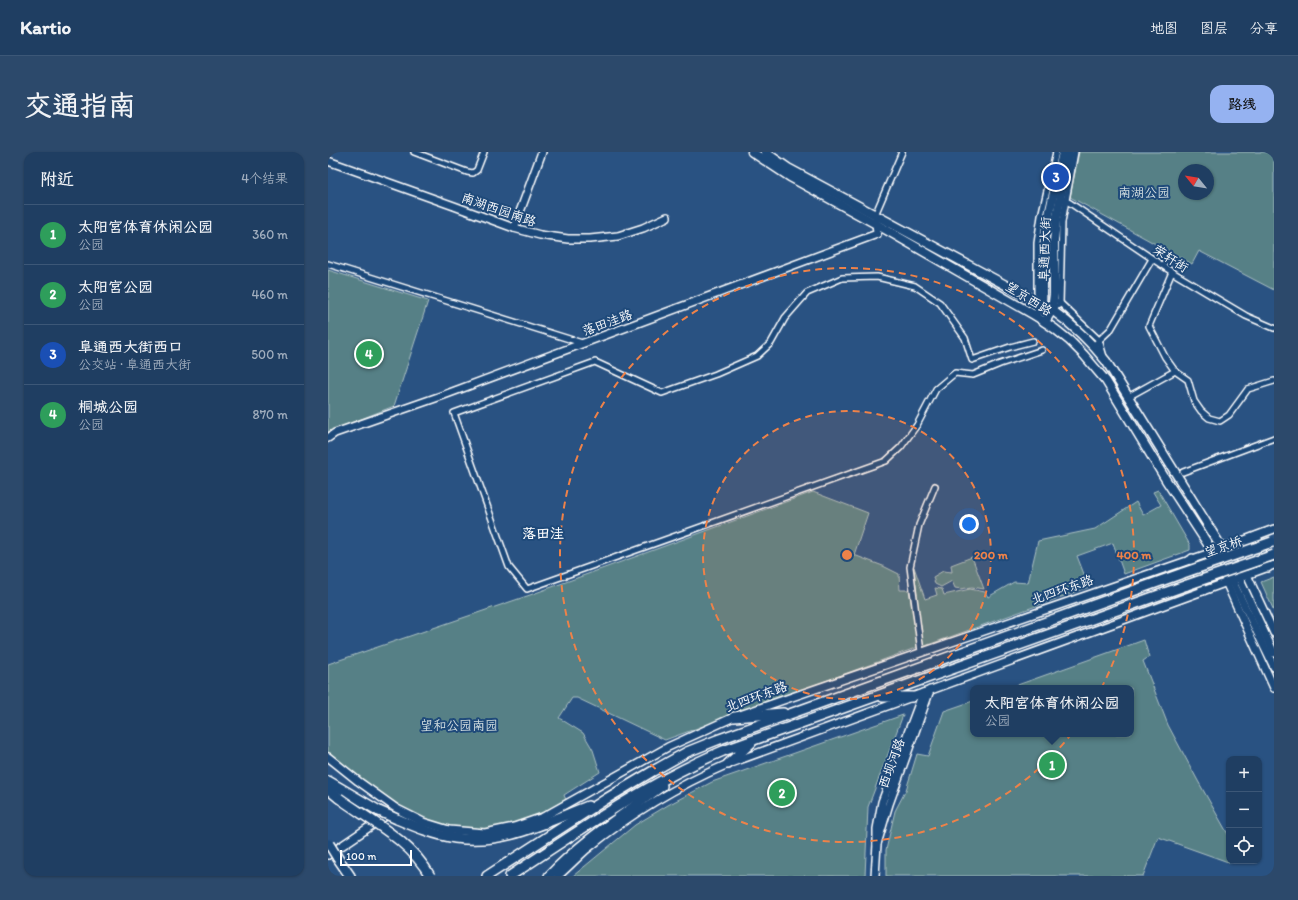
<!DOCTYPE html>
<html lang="zh">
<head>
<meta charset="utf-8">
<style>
  body { margin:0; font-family:Itim,"LXGW WenKai TC",sans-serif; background:#2c496b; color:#f1f3f6 }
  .controls { position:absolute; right:12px; bottom:12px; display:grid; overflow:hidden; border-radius:8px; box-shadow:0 1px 3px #0004 }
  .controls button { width:36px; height:36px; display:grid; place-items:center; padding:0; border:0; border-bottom:1px solid #3c5777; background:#1f3e62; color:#f1f3f6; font:20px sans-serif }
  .compass { position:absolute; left:850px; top:12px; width:36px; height:36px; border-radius:50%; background:#1f3e62; box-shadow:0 1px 3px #0004; rotate:300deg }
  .scale { position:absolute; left:12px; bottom:10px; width:72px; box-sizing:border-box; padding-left:4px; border:2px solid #fff; border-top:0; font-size:11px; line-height:14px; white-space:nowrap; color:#fff; -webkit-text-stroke:3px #1f4a7a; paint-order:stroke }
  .you { position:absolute; left:641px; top:372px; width:14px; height:14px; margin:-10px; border:3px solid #fff; border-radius:50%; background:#1a73e8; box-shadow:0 0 0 6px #1a73e833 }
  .badge { display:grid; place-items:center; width:26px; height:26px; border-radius:50%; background:#95b2f1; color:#fff; font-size:13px; font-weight:700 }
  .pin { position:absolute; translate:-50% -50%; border:2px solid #fff; box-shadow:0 1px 4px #0006 }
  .popup { position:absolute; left:642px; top:533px; width:164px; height:52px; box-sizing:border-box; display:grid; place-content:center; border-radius:8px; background:#1f3e62; filter:drop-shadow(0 1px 3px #0005); font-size:13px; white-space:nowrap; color:#a1aebe }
  .popup b { font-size:15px; color:#f1f3f6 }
  .popup::after { content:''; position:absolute; left:50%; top:100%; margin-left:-8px; border:8px solid transparent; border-top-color:#1f3e62 }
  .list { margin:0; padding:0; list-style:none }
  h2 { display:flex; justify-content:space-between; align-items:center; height:52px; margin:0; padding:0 16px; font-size:17px }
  h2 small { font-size:13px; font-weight:400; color:#a1aebe }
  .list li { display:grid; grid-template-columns:26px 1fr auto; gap:12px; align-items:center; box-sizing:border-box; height:60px; padding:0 16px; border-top:1px solid #3c5777 }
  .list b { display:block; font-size:15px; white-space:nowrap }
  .list p { margin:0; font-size:13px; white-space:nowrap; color:#a1aebe }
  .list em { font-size:13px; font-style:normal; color:#a1aebe }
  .icon { flex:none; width:22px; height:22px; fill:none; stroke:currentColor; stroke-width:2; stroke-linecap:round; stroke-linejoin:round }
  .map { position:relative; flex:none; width:946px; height:724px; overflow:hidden; border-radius:12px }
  header { display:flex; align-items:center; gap:24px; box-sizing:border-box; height:56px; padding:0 20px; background:#1f3e62; border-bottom:1px solid #3c5777 }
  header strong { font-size:19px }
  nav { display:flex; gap:22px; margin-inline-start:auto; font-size:14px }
  .intro { display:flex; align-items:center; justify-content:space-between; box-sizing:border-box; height:96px; padding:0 24px }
  h1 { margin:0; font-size:28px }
  .button { padding:10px 18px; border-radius:12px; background:#95b2f1; color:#111; font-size:14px; font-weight:700 }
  main { display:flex; gap:24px; padding:0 24px }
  aside { flex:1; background:#1f3e62; border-radius:12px; box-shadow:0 1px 3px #0004 }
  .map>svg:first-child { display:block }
</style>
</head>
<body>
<header>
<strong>Kartio</strong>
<nav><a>地图</a><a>图层</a><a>分享</a></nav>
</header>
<div class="intro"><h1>交通指南</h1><a class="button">路线</a></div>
<main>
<aside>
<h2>附近<small>4个结果</small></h2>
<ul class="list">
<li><span class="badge" style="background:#2e9e5b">1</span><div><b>太阳宫体育休闲公园</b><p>公园</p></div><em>360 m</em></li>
<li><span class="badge" style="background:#2e9e5b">2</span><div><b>太阳宫公园</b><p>公园</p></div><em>460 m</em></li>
<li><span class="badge" style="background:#1a4fb4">3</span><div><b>阜通西大街西口</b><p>公交站 · 阜通西大街</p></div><em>500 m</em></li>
<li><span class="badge" style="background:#2e9e5b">4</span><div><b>桐城公园</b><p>公园</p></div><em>870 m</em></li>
</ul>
</aside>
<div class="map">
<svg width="946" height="724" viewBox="0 0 946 724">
  <rect width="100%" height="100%" fill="#295282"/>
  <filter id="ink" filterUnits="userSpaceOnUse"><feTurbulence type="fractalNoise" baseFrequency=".025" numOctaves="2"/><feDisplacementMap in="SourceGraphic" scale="8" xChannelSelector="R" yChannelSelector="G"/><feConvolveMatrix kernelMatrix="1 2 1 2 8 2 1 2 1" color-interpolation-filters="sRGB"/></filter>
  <g filter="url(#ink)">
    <g fill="#578086" stroke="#abc0c2" fill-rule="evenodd">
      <path d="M751 0H946V138L871 99 864 112 742 45ZM856 18H880V42H856Z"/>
      <path d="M0 118 100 149 66 254 0 280Z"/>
      <path d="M830 338 862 393V398L796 422 785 391 749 404 761 435 594 495 586 415 597 447 609 443 607 436 614 437 616 443 642 437 657 440 660 445 686 430 700 431 710 389 767 377 808 350 815 363 833 353 825 340Z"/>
      <path d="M485 340 540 361 526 403 555 414 571 422 572 438H581L590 495 337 588 249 546H244L231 566 255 581 265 598 272 620 236 643 238 648C227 654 217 662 206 666 162 683 113 680 73 655 47 639 24 619 0 600V512L202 443Z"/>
      <path d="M644 405 656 437 644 435 633 437 627 436 624 429 613 435 607 432 605 425 615 419 624 420 623 413Z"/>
      <path d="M946 425V459L933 430Z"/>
      <path d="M816 488 821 505 815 509 840 573 870 629 901 684V709H904L903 711 830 685 815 724H558V698L567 659 578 638 589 602 600 604 616 559 645 549V582H803V536H681Z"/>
      <path d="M575 563 540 655 537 724H245L307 673 340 653 384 630Z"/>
    </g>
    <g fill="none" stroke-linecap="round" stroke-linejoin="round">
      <g stroke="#fff" stroke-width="8">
        <g id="street">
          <path d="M86 0 139 20 145 21 149 18 156 0"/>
          <path d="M732 46 742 51 844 120 918 164 946 176"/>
          <path d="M547 63 574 0"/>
          <path d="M0 112 254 191"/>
          <path d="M844 120 821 174 837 205 847 219 860 228 866 249 873 259 881 266 892 269 901 263 920 237 946 229"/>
          <path d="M713 150 709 142V91L713 64 728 0"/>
          <path d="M731 150 771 188 776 205"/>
          <path d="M724 158 732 152 734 70 747 0"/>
          <path d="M705 189 682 195 644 208 637 186 612 151 587 134 549 125 514 126 479 141 457 166 443 191 429 204 388 222 334 241 267 210 126 261 181 415 199 437 558 309 573 295 589 273 608 237 627 221 645 223 672 212 714 198"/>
          <path d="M765 194 783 177 824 107"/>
          <path d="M800 245 847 219"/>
          <path d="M855 320 946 286"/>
          <path d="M593 500 582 415 591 373 607 334"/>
        </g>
      </g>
      <g stroke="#fff" stroke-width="10">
        <g id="secondary">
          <path d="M0 9 126 54 186 76 212 83 240 87H262L290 84 315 76 339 65"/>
          <path d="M186 76 214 0"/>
          <path d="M0 286 7 281 116 243 549 82 548 69"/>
          <path d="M894 396 911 426 946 501"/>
          <path d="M913 401 929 384 940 416"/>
          <path d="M864 406 875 439"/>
          <path d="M896 413 898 430 946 536"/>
          <path d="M907 413 919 423 946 481"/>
          <path d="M902 424 946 515"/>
          <path d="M595 541 554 650 549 677V692L561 652 602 538"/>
          <path d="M0 605 30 629 69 657 95 670 121 678 157 681 186 675 215 665 340 595 406 565 885 400 946 377"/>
          <path d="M0 703 62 661"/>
          <path d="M230 724C240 715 249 706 259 697 301 663 351 633 400 612L946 413"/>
          <path d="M547 724 549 692"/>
        </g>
      </g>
      <g stroke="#fff" stroke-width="11">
        <g id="primary">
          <path d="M424 0 462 25 548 72 708 164 727 177 742 189 756 203 778 229 838 328 885 400"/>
          <path d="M437 0 460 16 724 158C745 173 762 189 778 209L894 396"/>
          <path d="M708 164 714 153 717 84 722 58 735 0"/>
          <path d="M717 170 724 158 726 142V89L728 69 741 0"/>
        </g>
      </g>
      <g stroke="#fff" stroke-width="12">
        <g id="highway">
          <path d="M555 545H584"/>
          <path d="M406 565 455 561"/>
          <path d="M400 612 423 591"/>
          <path d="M0 629 51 659"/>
          <path d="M0 637 11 646"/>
          <path d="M69 667C88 675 107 683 127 686 176 693 216 671 260 654"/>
          <path d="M9 705 22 724"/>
          <path d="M159 724 278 647 325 619 359 600 389 588 855 421"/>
          <path d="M182 724C251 679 319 631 395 599L859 433"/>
          <path d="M221 724C254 689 295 663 334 634"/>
        </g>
      </g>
      <use href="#street" stroke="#1f4a7a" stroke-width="5"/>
      <use href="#secondary" stroke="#1f4a7a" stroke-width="7"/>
      <use href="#primary" stroke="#1f4a7a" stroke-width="8"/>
      <use href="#highway" stroke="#1f4a7a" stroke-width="9"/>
      <g stroke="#fff" stroke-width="12" stroke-linecap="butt">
        <g id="highway-bridge">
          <path d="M855 421 944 390"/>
          <path d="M859 433 946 403"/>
          <path d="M11 646C43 669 83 689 102 724"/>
          <path d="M51 659 69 667"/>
          <path d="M1 692 9 705"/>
        </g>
      </g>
      <use href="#highway-bridge" stroke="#1f4a7a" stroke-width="9"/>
    </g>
  </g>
  <circle cx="519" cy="403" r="144" fill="#ee8249" fill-opacity=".12"/>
  <g fill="none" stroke="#ee8249" stroke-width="2" stroke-dasharray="7 5">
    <circle cx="519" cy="403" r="144"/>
    <circle cx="519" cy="403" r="287"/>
  </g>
  <g text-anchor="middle" stroke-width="4" stroke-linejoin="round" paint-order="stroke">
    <g font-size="13" fill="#d5dfe1" stroke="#1f4a7a">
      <text x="816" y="45">南湖公园</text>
      <text x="131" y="578">望和公园南园</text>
    </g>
    <g font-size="13" fill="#fff" stroke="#1f4a7a">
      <text transform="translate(171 57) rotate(19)" y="5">南湖西园南路</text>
      <text transform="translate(716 97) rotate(-88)" y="5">阜通西大街</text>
      <text transform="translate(843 106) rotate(33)" y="5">荣轩街</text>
      <text transform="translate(701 146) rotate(32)" y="5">望京西路</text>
      <text transform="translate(279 170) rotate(-20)" y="5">落田洼路</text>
      <text transform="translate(895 394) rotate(-19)" y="5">望京桥</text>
      <text transform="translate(734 437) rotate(-19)" y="5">北四环东路</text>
      <text transform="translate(428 544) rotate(-20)" y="5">北四环东路</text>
      <text transform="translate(563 611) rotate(-70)" y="5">西坝河路</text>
    </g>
    <g font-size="14" font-weight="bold" fill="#fff" stroke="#1f4a7a">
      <text x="215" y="386">落田洼</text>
    </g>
  </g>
  <circle cx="519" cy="403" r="6" fill="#ee8249" stroke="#1f4a7a" stroke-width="2"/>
  <g font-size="12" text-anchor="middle" font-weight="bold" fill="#ee8249" stroke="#1f4a7a" stroke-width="4" stroke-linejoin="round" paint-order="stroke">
    <text x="663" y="407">200 m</text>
    <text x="806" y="407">400 m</text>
  </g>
</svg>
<div class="controls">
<button>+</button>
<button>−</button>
<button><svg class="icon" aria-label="locate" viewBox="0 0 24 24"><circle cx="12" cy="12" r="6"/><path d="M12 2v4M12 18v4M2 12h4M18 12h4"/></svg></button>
</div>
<svg class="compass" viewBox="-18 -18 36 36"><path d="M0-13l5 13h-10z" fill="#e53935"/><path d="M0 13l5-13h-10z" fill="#a1aebe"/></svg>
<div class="scale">100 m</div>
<div class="you"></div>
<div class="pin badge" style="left:724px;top:613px;background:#2e9e5b">1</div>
<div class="popup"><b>太阳宫体育休闲公园</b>公园</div>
<div class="pin badge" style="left:454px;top:641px;background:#2e9e5b">2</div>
<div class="pin badge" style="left:728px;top:25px;background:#1a4fb4">3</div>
<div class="pin badge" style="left:41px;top:202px;background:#2e9e5b">4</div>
</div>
</main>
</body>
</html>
